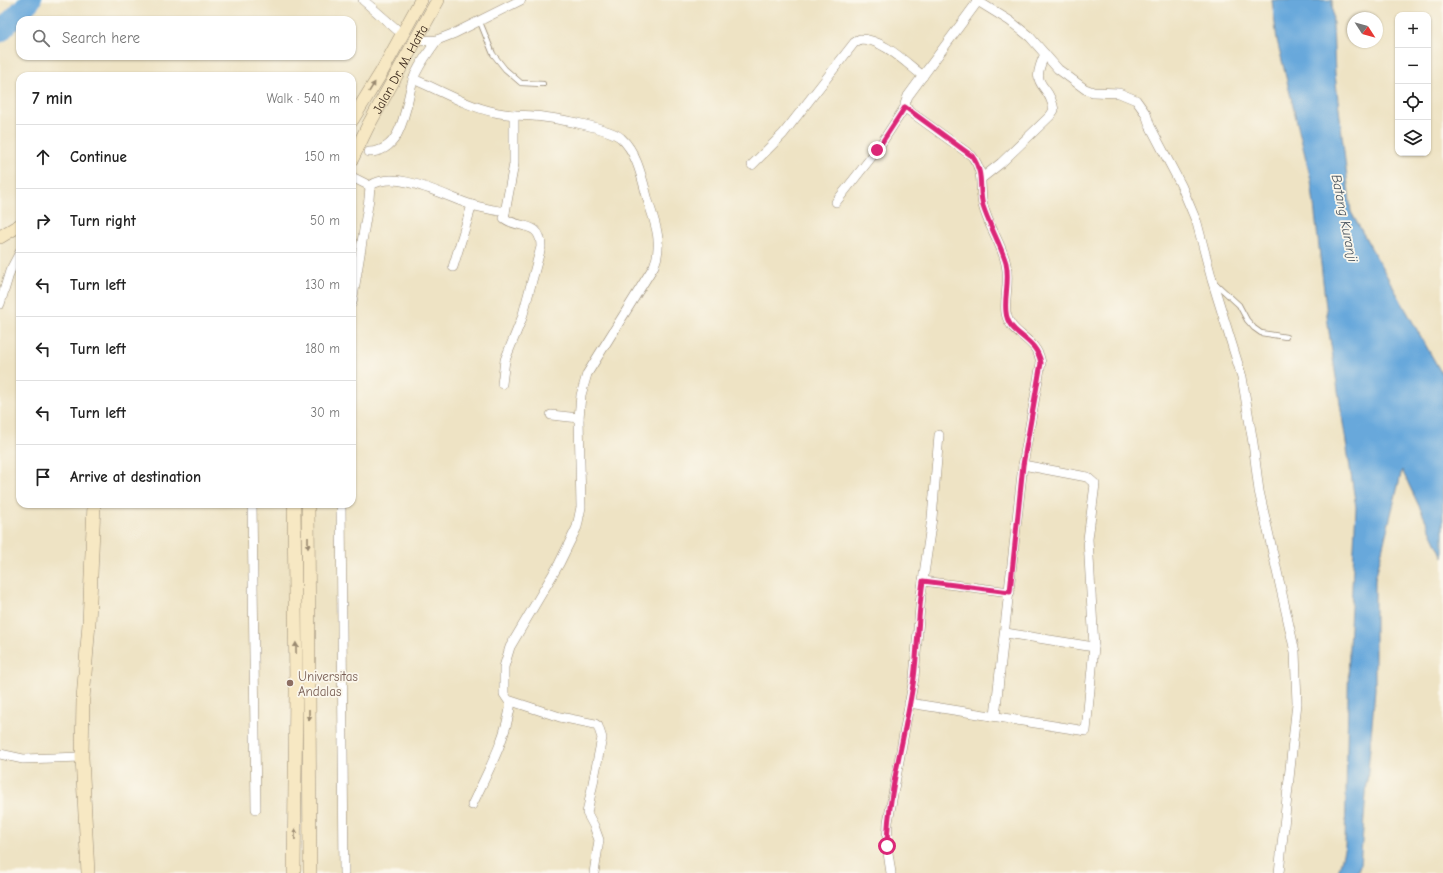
<!DOCTYPE html>
<html lang="en">
<head>
<meta charset="utf-8">
<style>
  body { margin:0; font-family:"Comic Neue",sans-serif; background:#f2f2f2; color:#222 }
  .controls { position:absolute; right:12px; top:12px; display:grid; overflow:hidden; border-radius:8px; box-shadow:0 1px 3px #0004 }
  .controls button { width:36px; height:36px; display:grid; place-items:center; padding:0; border:0; border-bottom:1px solid #e0e0e0; background:#fff; color:#222; font:20px sans-serif }
  .compass { position:absolute; left:1347px; top:12px; width:36px; height:36px; border-radius:50%; background:#fff; box-shadow:0 1px 3px #0004; rotate:126deg }
  .stop { position:absolute; width:12px; height:12px; margin:-9px; border:3px solid #db2777; border-radius:50%; background:#fff }
  .stop.end { background:#db2777; border-color:#fff; box-shadow:0 1px 4px #0008 }
  .list { margin:0; padding:0; list-style:none }
  h2 { display:flex; justify-content:space-between; align-items:center; height:52px; margin:0; padding:0 16px; font-size:17px }
  h2 small { font-size:13px; font-weight:400; color:#767676 }
  .list li { display:grid; grid-template-columns:26px 1fr auto; gap:12px; align-items:center; box-sizing:border-box; height:64px; padding:0 16px; border-top:1px solid #e0e0e0 }
  .list b { display:block; font-size:15px; white-space:nowrap }
  .list em { font-size:13px; font-style:normal; color:#767676 }
  .icon { flex:none; width:22px; height:22px; fill:none; stroke:currentColor; stroke-width:2; stroke-linecap:round; stroke-linejoin:round }
  .map { position:relative; flex:none; width:1443px; height:873px; overflow:hidden }
  .search { position:absolute; background:#fff; box-shadow:0 1px 3px #0004; left:16px; top:16px; width:340px; height:44px; display:flex; align-items:center; gap:10px; box-sizing:border-box; padding:0 14px; border-radius:12px; color:#767676; font-size:15px }
  .panel { position:absolute; background:#fff; box-shadow:0 1px 3px #0004; left:16px; top:72px; width:340px; height:436px; border-radius:12px }
  .map>svg:first-child { display:block }
</style>
</head>
<body>
<div class="map">
<svg width="1443" height="873" viewBox="0 0 1443 873">
  <rect width="100%" height="100%" fill="#fbf7ec"/>
  <filter id="ink" filterUnits="userSpaceOnUse"><feTurbulence type="fractalNoise" baseFrequency=".025" numOctaves="2"/><feDisplacementMap in="SourceGraphic" scale="8" xChannelSelector="R" yChannelSelector="G"/><feConvolveMatrix kernelMatrix="1 2 1 2 8 2 1 2 1" color-interpolation-filters="sRGB"/></filter>
  <filter id="wash" filterUnits="userSpaceOnUse"><feTurbulence type="fractalNoise" baseFrequency=".012" numOctaves="4" result="noise"/><feDisplacementMap in="SourceGraphic" scale="16" xChannelSelector="R" yChannelSelector="G"/><feGaussianBlur stdDeviation="0.9" result="paint"/><feColorMatrix in="noise" values="0 0 0 0 0 0 0 0 0 0 0 0 0 0 0 0 0 1.4 0 .05"/><feComposite in="paint" operator="in"/></filter>
  <g filter="url(#wash)">
    <rect width="100%" height="100%" fill="#eee3c4"/>
    <path fill="#67a8db" stroke="#51697c" d="M1272 0H1332L1335 74 1351 212 1443 376V557L1402 470 1375 579V689L1360 865 1357 873H1338L1345 846 1349 647 1356 507 1329 332 1311 180 1277 40Z"/>
    <g fill="none" stroke-linecap="round" stroke-linejoin="round">
      <path stroke="#67a8db" stroke-width="21" d="M0 32 31 0"/>
    </g>
  </g>
  <g filter="url(#ink)">
    <g fill="none" stroke-linecap="round" stroke-linejoin="round">
      <g stroke="#948671" stroke-width="6">
        <g id="lane">
          <path d="M480 22 493 54 505 69 521 83 543 84"/>
          <path d="M1215 283 1239 305 1247 320 1254 328 1261 333 1286 337"/>
        </g>
      </g>
      <g stroke="#948671" stroke-width="10">
        <g id="street">
          <path d="M363 0 402 34"/>
          <path d="M976 0 1010 21 1030 37 1058 69 1085 89 1093 92 1119 93 1136 100 1146 114 1150 126 1181 185 1197 223 1212 280 1242 377 1253 443 1259 491 1295 652 1297 703 1279 873"/>
          <path d="M978 1 908 96 905 104 908 110 972 156C985 173 979 186 983 205 988 226 1002 244 1006 264 1010 281 1004 298 1006 313 1010 336 1037 337 1041 363L1023 465 995 716"/>
          <path d="M416 41 437 40 455 33 521 0"/>
          <path d="M413 79C440 90 466 106 494 112 510 116 527 115 543 117 560 119 609 128 621 138 638 153 643 183 649 204 656 225 663 245 654 266L587 374 581 395 579 418 581 507 577 527 559 564 510 647 504 667V694L508 700 560 717 595 724 598 726 602 738 587 813 594 826 599 840 594 873"/>
          <path d="M369 152C404 152 405 105 413 80 418 65 429 52 437 40"/>
          <path d="M752 165 783 134 854 43 860 39C883 39 905 62 923 76"/>
          <path d="M352 177 370 186 369 199 352 303"/>
          <path d="M982 178 1001 163 1050 116 1054 110C1049 80 1028 90 1045 54"/>
          <path d="M370 186C395 168 444 196 472 205 482 208 494 210 505 212"/>
          <path d="M836 202 877 150 905 107"/>
          <path d="M453 267 472 205"/>
          <path d="M0 304 10 271 20 252"/>
          <path d="M502 384 505 360 522 318 541 247C541 220 519 230 504 218L514 164V115"/>
          <path d="M551 415 579 418"/>
          <path d="M252 504 256 809"/>
          <path d="M341 504 344 873"/>
          <path d="M923 581 1010 592"/>
          <path d="M1006 633 1094 647"/>
          <path d="M909 703 1086 731 1094 647 1088 539 1095 484 1087 477 1023 465"/>
          <path d="M0 754 23 759 82 757"/>
          <path d="M472 805C488 771 506 740 511 702"/>
          <path d="M891 873 887 846 888 822 914 678 921 595 932 518 939 435"/>
        </g>
      </g>
      <g stroke="#948671" stroke-width="14">
        <g id="secondary">
          <path d="M352 120 381 73 421 0"/>
          <path id="s1" d="M352 159 368 126 438 0"/>
          <path d="M0 237 20 225"/>
          <path d="M294 504 296 690 294 873"/>
          <path d="M308 504 310 873"/>
          <path d="M88 873 82 757 83 699 89 623 94 504"/>
        </g>
      </g>
      <use href="#lane" stroke="#fff" stroke-width="4.5"/>
      <use href="#street" stroke="#fff" stroke-width="9"/>
      <use href="#secondary" stroke="#f7e8c3" stroke-width="13"/>
    </g>
    <defs><path id="oneway-solid" d="M-6-.8H1V-3.2L6.5 0L1 3.2V.8H-6Z"/></defs>
    <g fill="#998970">
      <use href="#oneway-solid" transform="translate(372 87) rotate(-58)"/>
      <use href="#oneway-solid" transform="translate(308 543) rotate(90)"/>
      <use href="#oneway-solid" transform="translate(296 648) rotate(-91)"/>
      <use href="#oneway-solid" transform="translate(309 715) rotate(90)"/>
      <use href="#oneway-solid" transform="translate(295 834) rotate(-89)"/>
    </g>
  </g>
  <g fill="none" stroke-linecap="round" stroke-linejoin="round" filter="url(#ink)">
    <path stroke="#db2777" stroke-width="5" d="M877 150 905 107 972 156C985 174 978 187 983 206 989 225 1000 243 1006 263 1010 280 1004 296 1006 312 1008 336 1036 336 1041 363L1023 465 1010 592 923 581C918 613 918 646 914 678 906 735 888 789 887 846"/>
  </g>
  <circle fill="#8d6e63" stroke="#fbf7ec" stroke-width="1.5" cx="290" cy="683" r="4"/>
  <g text-anchor="middle" stroke-width="3.5" stroke-linejoin="round" paint-order="stroke">
    <g font-size="13" fill="#3b2a1e" stroke="#fbf7ec">
      <text dy="5" stroke="none"><textPath href="#s1" startOffset="102">Jalan Dr. M. Hatta</textPath></text>
    </g>
    <g font-size="13" fill="#785e54" stroke="#fbf7ec" text-anchor="start">
      <text x="298" y="681">Universitas<tspan x="298" dy="15">Andalas</tspan></text>
    </g>
    <g font-size="14" font-style="italic" fill="#4a5660" stroke="#fbf7ec">
      <text transform="translate(1345 218) rotate(79)" y="5">Batang Kuranji</text>
    </g>
  </g>
</svg>
<div class="controls">
<button>+</button>
<button>−</button>
<button><svg class="icon" aria-label="locate" viewBox="0 0 24 24"><circle cx="12" cy="12" r="6"/><path d="M12 2v4M12 18v4M2 12h4M18 12h4"/></svg></button>
<button><svg class="icon" aria-label="layers" viewBox="0 0 24 24"><path d="M12 4l9 5-9 5-9-5zM3 14l9 5 9-5"/></svg></button>
</div>
<svg class="compass" viewBox="-18 -18 36 36"><path d="M0-13l5 13h-10z" fill="#e53935"/><path d="M0 13l5-13h-10z" fill="#767676"/></svg>
<div class="stop" style="left:887px;top:846px"></div>
<div class="stop end" style="left:877px;top:150px"></div>
<div class="search"><svg class="icon" aria-label="search" viewBox="0 0 24 24"><circle cx="10" cy="10" r="6"/><path d="M15 15l6 6"/></svg>Search here</div>
<section class="panel">
<h2>7 min<small>Walk · 540 m</small></h2>
<ul class="list">
<li><svg class="icon" aria-label="ahead" viewBox="0 0 24 24"><path d="M12 20V5M6 11l6-6 6 6"/></svg><div><b>Continue</b></div><em>150 m</em></li>
<li><svg class="icon" aria-label="right" viewBox="0 0 24 24"><path d="M7 20v-9h11M14 6l5 5-5 5"/></svg><div><b>Turn right</b></div><em>50 m</em></li>
<li><svg class="icon" aria-label="left" viewBox="0 0 24 24"><path d="M17 20v-9H6M10 6l-5 5 5 5"/></svg><div><b>Turn left</b></div><em>130 m</em></li>
<li><svg class="icon" aria-label="left" viewBox="0 0 24 24"><path d="M17 20v-9H6M10 6l-5 5 5 5"/></svg><div><b>Turn left</b></div><em>180 m</em></li>
<li><svg class="icon" aria-label="left" viewBox="0 0 24 24"><path d="M17 20v-9H6M10 6l-5 5 5 5"/></svg><div><b>Turn left</b></div><em>30 m</em></li>
<li><svg class="icon" aria-label="arrive" viewBox="0 0 24 24"><path d="M6 21V4h12l-3 4 3 4H6"/></svg><div><b>Arrive at destination</b></div></li>
</ul>
</section>
</div>
</body>
</html>
